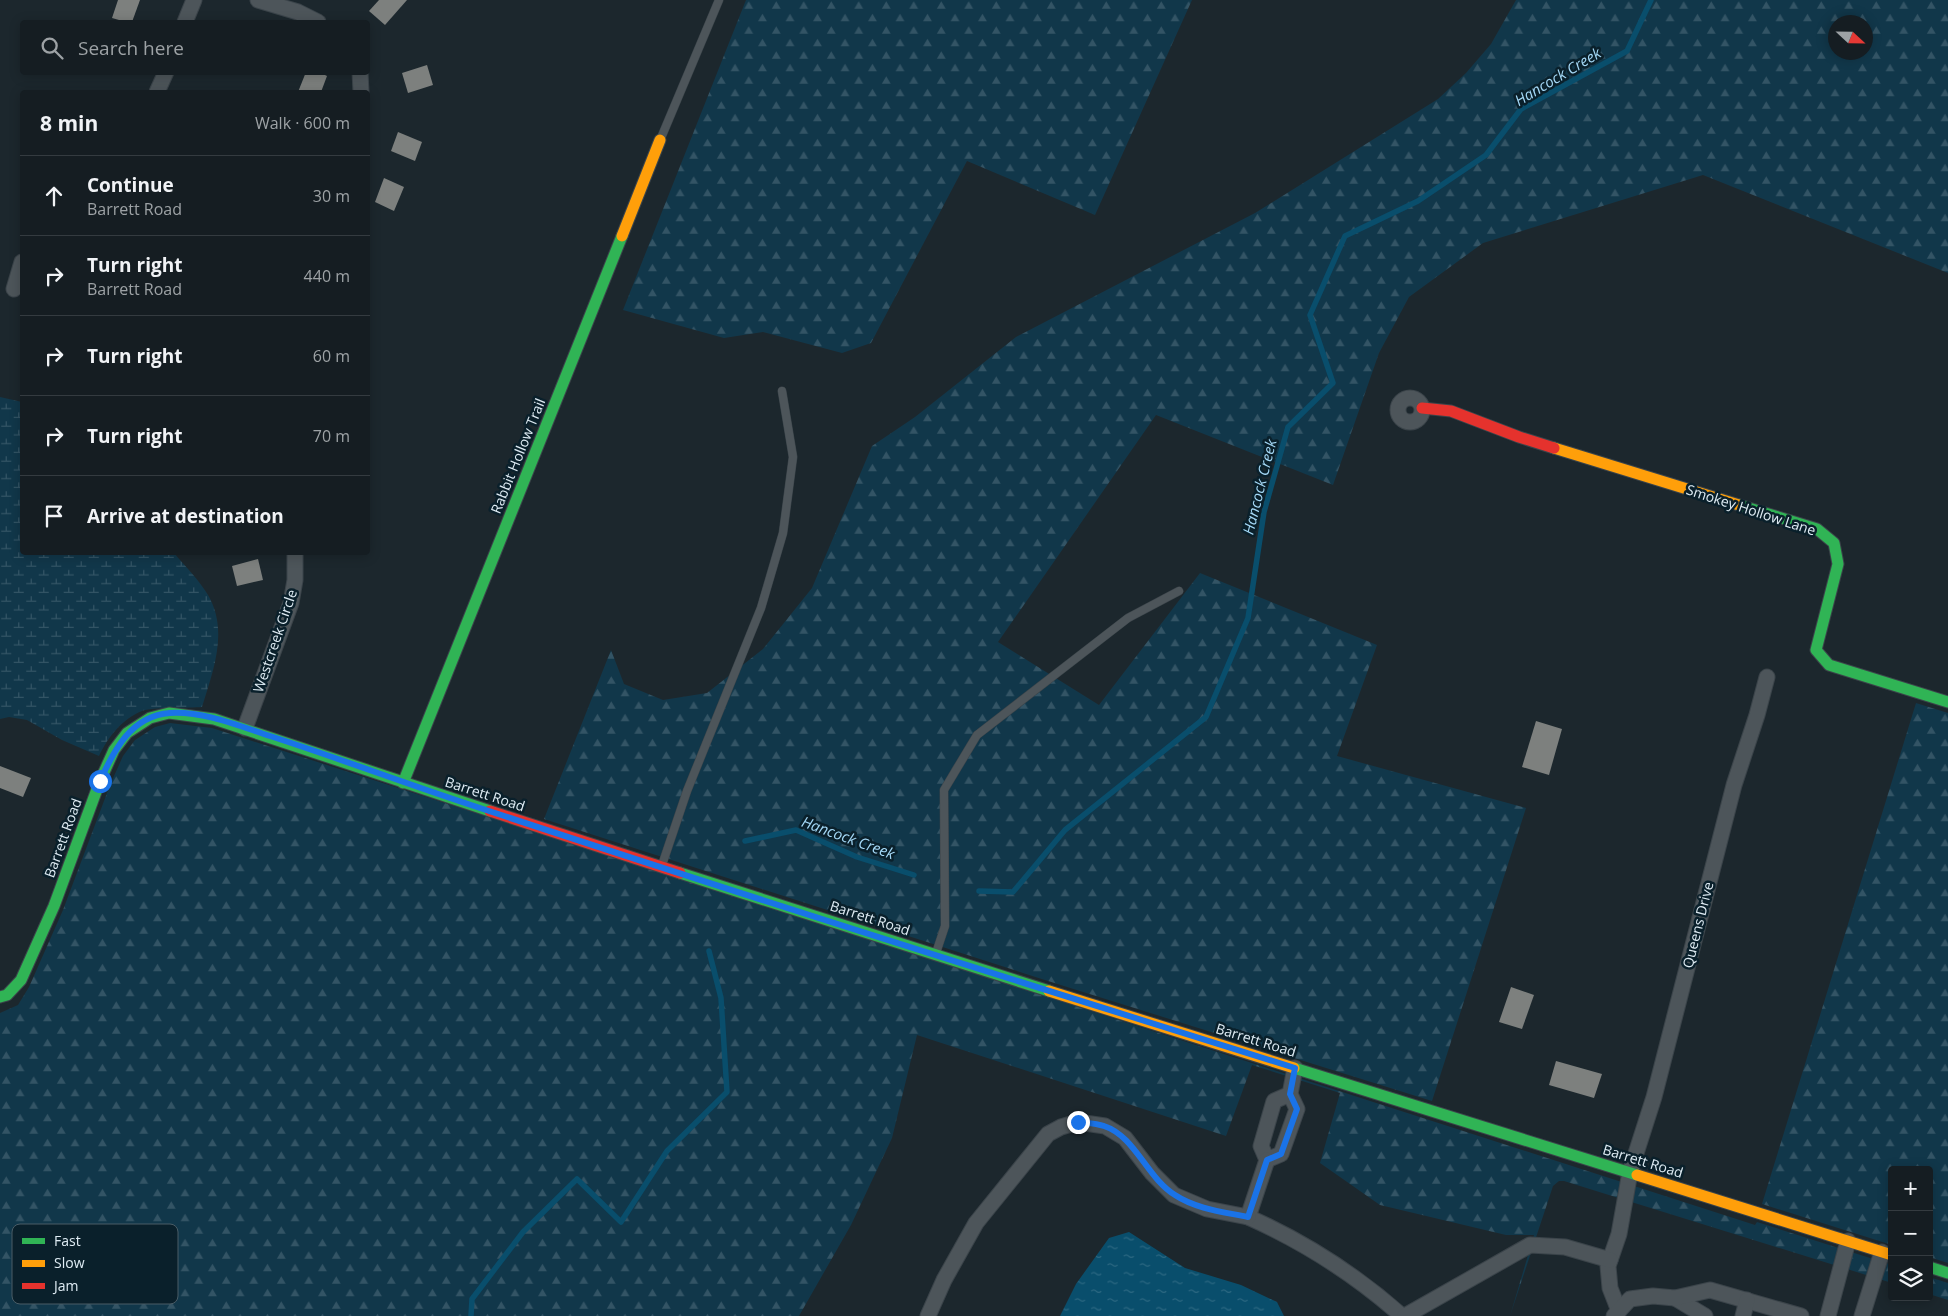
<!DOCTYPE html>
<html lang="en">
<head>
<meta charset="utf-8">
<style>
  body { margin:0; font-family:"Open Sans",sans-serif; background:#222a2f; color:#f1f3f6 }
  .controls { position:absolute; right:15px; bottom:15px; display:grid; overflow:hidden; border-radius:5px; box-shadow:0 2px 12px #0003 }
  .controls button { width:45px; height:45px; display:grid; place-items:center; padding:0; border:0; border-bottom:1px solid #343b40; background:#151d22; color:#f1f3f6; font:25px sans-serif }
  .compass { position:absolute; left:1828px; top:15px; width:45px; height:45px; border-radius:50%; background:#151d22; box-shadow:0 2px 12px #0003; rotate:112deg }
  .stop { position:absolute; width:15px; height:15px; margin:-11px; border:4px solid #1a73e8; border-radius:50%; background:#fff }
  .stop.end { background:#1a73e8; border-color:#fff; box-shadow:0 1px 5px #0008 }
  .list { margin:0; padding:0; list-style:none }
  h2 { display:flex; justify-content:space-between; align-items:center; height:65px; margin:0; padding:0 20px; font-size:21px }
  h2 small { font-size:16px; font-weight:400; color:#9da2a5 }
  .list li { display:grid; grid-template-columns:32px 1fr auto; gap:15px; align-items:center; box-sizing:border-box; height:80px; padding:0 20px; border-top:1px solid #343b40 }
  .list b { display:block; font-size:19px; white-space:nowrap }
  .list p { margin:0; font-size:16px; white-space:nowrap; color:#9da2a5 }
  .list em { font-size:16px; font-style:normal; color:#9da2a5 }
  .icon { flex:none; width:28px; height:28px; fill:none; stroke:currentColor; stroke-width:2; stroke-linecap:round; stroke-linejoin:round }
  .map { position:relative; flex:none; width:1948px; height:1316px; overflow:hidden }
  .search { position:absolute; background:#151d22; box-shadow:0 2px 12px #0003; left:20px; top:20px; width:350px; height:55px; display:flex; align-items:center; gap:12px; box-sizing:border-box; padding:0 18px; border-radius:5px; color:#9da2a5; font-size:19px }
  .panel { position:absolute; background:#151d22; box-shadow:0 2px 12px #0003; left:20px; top:90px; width:350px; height:465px; border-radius:5px }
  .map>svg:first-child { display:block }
</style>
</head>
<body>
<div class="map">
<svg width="1948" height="1316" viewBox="0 0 1948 1316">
  <defs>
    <pattern id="forest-firs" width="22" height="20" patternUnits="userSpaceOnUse" patternTransform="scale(1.25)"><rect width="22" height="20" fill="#11374a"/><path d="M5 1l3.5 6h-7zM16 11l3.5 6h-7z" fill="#335465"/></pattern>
    <pattern id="wetland-marsh" width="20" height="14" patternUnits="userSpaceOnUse" patternTransform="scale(1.25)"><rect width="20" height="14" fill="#11374a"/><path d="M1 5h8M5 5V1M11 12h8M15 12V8" fill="none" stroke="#335465"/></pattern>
    <pattern id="water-ripples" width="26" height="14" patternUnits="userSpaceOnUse" patternTransform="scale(1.25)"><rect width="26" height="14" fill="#094e6c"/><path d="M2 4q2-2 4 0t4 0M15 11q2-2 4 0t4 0" fill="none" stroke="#2c6882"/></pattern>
  </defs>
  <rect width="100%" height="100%" fill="#1c272d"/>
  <g fill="url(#forest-firs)" fill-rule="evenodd">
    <path d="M746 0H1192L1095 215 967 161 871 343 842 353 763 332 724 338 623 310Z"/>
    <path d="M1516 0H1948V273L1703 175 1483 243 1409 297 1379 353 1333 485 1156 415 998 642 1099 705 1200 573 1377 645 1337 756 1526 808 1432 1101 1048 981 544 819 611 650 624 684 663 700 707 693 763 649 812 588 872 446 915 417 1016 337 1255 213 1438 99 1466 73 1491 44ZM1836 22H1866V52H1836Z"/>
    <path d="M1916 703 1948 713V1263L1929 1257V1170H1892V1245L1762 1204Z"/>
    <path d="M170 723 212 728 1755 1225 1757 1222 1892 1265V1283L1564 1181H1559L1553 1186 1510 1316 1534 1235H1506L1380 1205 1320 1163 1340 1093 1252 1065 1226 1136 917 1035 892 1138 851 1225 799 1316H0V1013L18 1005 29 987 63 910 110 785 123 756 135 740 155 727Z"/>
    <path d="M1929 1277 1948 1283V1300L1929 1294Z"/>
  </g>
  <path fill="url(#wetland-marsh)" d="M0 397 22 402V552L174 553C185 566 199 580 208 595 229 631 213 671 202 707 190 708 151 707 142 711 122 719 108 737 99 756L62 740 27 720 9 717 0 719Z"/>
  <path fill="url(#water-ripples)" d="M1129 1232 1185 1268 1241 1285 1277 1302 1284 1316H1060L1076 1284 1109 1238Z"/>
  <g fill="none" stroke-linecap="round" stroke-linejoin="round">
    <g stroke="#094e6c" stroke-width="5.5">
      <path d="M745 841 796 830 857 857 914 875"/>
      <path d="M979 891 1013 892 1065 830 1206 717 1248 618 1264 512 1288 427 1333 383 1310 315 1345 236 1418 201 1486 155 1521 109 1627 51 1651 0"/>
      <path d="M471 1316 472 1299 523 1232 577 1179 621 1222 667 1151 727 1092 721 998 709 951"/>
    </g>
  </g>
  <g fill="#7d807e">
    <path d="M118 0H140L132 22H126L112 18Z"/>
    <path d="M379 0H407L385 25 369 11Z"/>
    <path d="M427 65 433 85 408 93 402 73Z"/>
    <path d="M306 72H319L327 76 321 92H298Z"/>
    <path d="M398 132 422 142 415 161 391 151Z"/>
    <path d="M384 178 404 187 394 211 375 202Z"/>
    <path d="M258 559 263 580 237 586 232 566Z"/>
    <path d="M1536 721 1562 729 1549 775 1522 767Z"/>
    <path d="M0 766 31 778 23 797 0 788Z"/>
    <path d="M1511 987 1534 995 1522 1029 1499 1022Z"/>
    <path d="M1556 1061 1602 1074 1594 1098 1549 1085Z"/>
  </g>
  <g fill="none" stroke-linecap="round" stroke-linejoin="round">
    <g stroke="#3b444a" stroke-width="9">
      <g id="lane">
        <path d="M661 138 719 0"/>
        <path d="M662 865 687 791 761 608 783 533 793 457 782 391"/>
        <path d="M936 953 945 926 944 790 977 735 1128 618 1179 591"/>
      </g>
    </g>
    <g stroke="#3b444a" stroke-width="17">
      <g id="street">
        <path d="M258 0 298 12 318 22"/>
        <path d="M185 22 194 0"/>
        <path d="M360 72 361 92"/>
        <path d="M157 92 166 72"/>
        <path d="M14 289 22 262"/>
        <circle cx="1410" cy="410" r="12"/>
        <path d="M245 728 291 603 295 580V552"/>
        <path d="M1290 1094 1274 1101 1261 1146 1267 1160 1281 1154 1297 1109 1290 1094 1295 1068"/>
        <path d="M1267 1160 1248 1217C1304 1242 1357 1276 1402 1316"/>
        <path d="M1675 1298 1705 1316"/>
        <path d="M1619 1311 1610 1288 1608 1266 1619 1234 1630 1172 1654 1097 1734 785 1757 715 1767 677"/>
        <path d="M928 1316 944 1280 976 1223 1048 1134 1061 1127 1078 1122 1105 1126 1125 1138 1152 1173 1174 1195 1207 1209 1248 1217"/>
        <path d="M1405 1316 1530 1245 1565 1247 1610 1260"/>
        <path d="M1614 1316 1630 1299 1653 1296 1675 1298 1710 1290 1801 1316"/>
        <path d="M1743 1316 1747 1300"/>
        <path d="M1828 1316 1848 1241"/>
        <path d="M1862 1316 1882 1252"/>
      </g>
    </g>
    <g stroke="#3b444a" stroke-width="13">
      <g id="fast">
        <path d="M1739 505 1817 529 1834 543 1838 564 1816 650 1829 665 1948 702"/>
        <path d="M403 783 622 236"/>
        <path d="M680 873 1049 991"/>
        <path d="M0 997 7 995 21 980 54 906 100 781 114 750 127 733 150 718 169 713 214 719 490 811"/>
        <path d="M1294 1068 1637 1175"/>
        <path d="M1929 1267 1948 1273"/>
      </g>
    </g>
    <g stroke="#3b444a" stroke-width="13">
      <g id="slow">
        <path d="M622 236 660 140"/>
        <path d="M1554 448 1739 505"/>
        <path d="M1049 991 1294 1068"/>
        <path d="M1637 1175 1892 1255"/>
      </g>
    </g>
    <g stroke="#3b444a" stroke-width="13">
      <g id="jam">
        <path d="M1422 408 1451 411 1519 437 1554 448"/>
        <path d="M490 811 680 873"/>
      </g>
    </g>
    <use href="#lane" stroke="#4d555a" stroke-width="8"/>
    <use href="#street" stroke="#4d555a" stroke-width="15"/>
    <use href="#fast" stroke="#30b455" stroke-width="11"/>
    <use href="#slow" stroke="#ff9f0a" stroke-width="11"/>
    <use href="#jam" stroke="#e5322d" stroke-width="11"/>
  </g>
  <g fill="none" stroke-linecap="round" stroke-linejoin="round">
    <path stroke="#1a73e8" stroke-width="6" d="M100 781C114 750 131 716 170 713 204 711 239 726 270 736 338 758 404 783 471 805 745 896 1020 982 1295 1068L1290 1094 1297 1109 1281 1154 1267 1160 1248 1217C1224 1212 1196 1209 1175 1195 1147 1178 1135 1136 1104 1126 1096 1123 1086 1123 1078 1122"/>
  </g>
  <g text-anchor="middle" stroke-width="5" stroke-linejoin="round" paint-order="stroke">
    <g font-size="14" fill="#dfecf4" stroke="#0a202b">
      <text transform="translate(518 456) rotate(-68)" y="5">Rabbit Hollow Trail</text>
      <text transform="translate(1751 510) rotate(18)" y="5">Smokey Hollow Lane</text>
      <text transform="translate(275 641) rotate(-71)" y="5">Westcreek Circle</text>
      <text transform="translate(485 794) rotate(18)" y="5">Barrett Road</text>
      <text transform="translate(63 838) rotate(-70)" y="5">Barrett Road</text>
      <text transform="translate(870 918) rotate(18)" y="5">Barrett Road</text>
      <text transform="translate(1698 925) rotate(-76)" y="5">Queens Drive</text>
      <text transform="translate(1256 1040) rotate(17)" y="5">Barrett Road</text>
      <text transform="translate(1643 1161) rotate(17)" y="5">Barrett Road</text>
    </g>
    <g font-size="15" font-style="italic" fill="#a4d8f6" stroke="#0a202b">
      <text transform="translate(1558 77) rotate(-31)" y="5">Hancock Creek</text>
      <text transform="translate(1260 487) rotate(-76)" y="5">Hancock Creek</text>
      <text transform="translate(848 838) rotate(20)" y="5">Hancock Creek</text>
    </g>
  </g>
  <rect x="12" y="1224" width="166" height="80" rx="8" fill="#0a202b" stroke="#4a5d67" stroke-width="1"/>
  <rect x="22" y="1238" width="23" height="6" fill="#30b455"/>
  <rect x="22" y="1260" width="23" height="7" fill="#ff9f0a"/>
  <rect x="22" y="1283" width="23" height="6" fill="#e5322d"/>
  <g font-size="14" fill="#dfecf4">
    <text x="54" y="1246">Fast</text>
    <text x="54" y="1268">Slow</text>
    <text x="54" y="1291">Jam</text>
  </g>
</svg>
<div class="controls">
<button>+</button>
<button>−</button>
<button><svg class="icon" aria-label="layers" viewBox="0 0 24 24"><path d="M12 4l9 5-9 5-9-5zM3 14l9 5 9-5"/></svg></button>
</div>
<svg class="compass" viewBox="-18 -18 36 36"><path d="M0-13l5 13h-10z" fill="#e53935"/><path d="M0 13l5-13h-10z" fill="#9da2a5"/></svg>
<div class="stop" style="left:100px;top:781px"></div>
<div class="stop end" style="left:1078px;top:1122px"></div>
<div class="search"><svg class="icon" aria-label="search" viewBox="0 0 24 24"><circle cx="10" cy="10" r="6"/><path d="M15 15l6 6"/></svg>Search here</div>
<section class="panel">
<h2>8 min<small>Walk · 600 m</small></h2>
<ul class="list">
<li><svg class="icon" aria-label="ahead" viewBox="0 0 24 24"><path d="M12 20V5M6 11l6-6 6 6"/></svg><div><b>Continue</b><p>Barrett Road</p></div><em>30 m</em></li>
<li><svg class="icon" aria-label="right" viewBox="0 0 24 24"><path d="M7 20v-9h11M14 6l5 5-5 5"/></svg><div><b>Turn right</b><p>Barrett Road</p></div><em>440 m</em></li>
<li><svg class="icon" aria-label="right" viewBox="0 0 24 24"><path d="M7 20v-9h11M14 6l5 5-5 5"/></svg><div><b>Turn right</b></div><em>60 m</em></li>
<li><svg class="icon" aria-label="right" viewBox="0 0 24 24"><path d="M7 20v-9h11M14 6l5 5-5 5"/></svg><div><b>Turn right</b></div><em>70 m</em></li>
<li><svg class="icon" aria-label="arrive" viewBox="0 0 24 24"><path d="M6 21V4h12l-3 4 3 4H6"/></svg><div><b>Arrive at destination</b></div></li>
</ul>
</section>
</div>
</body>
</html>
